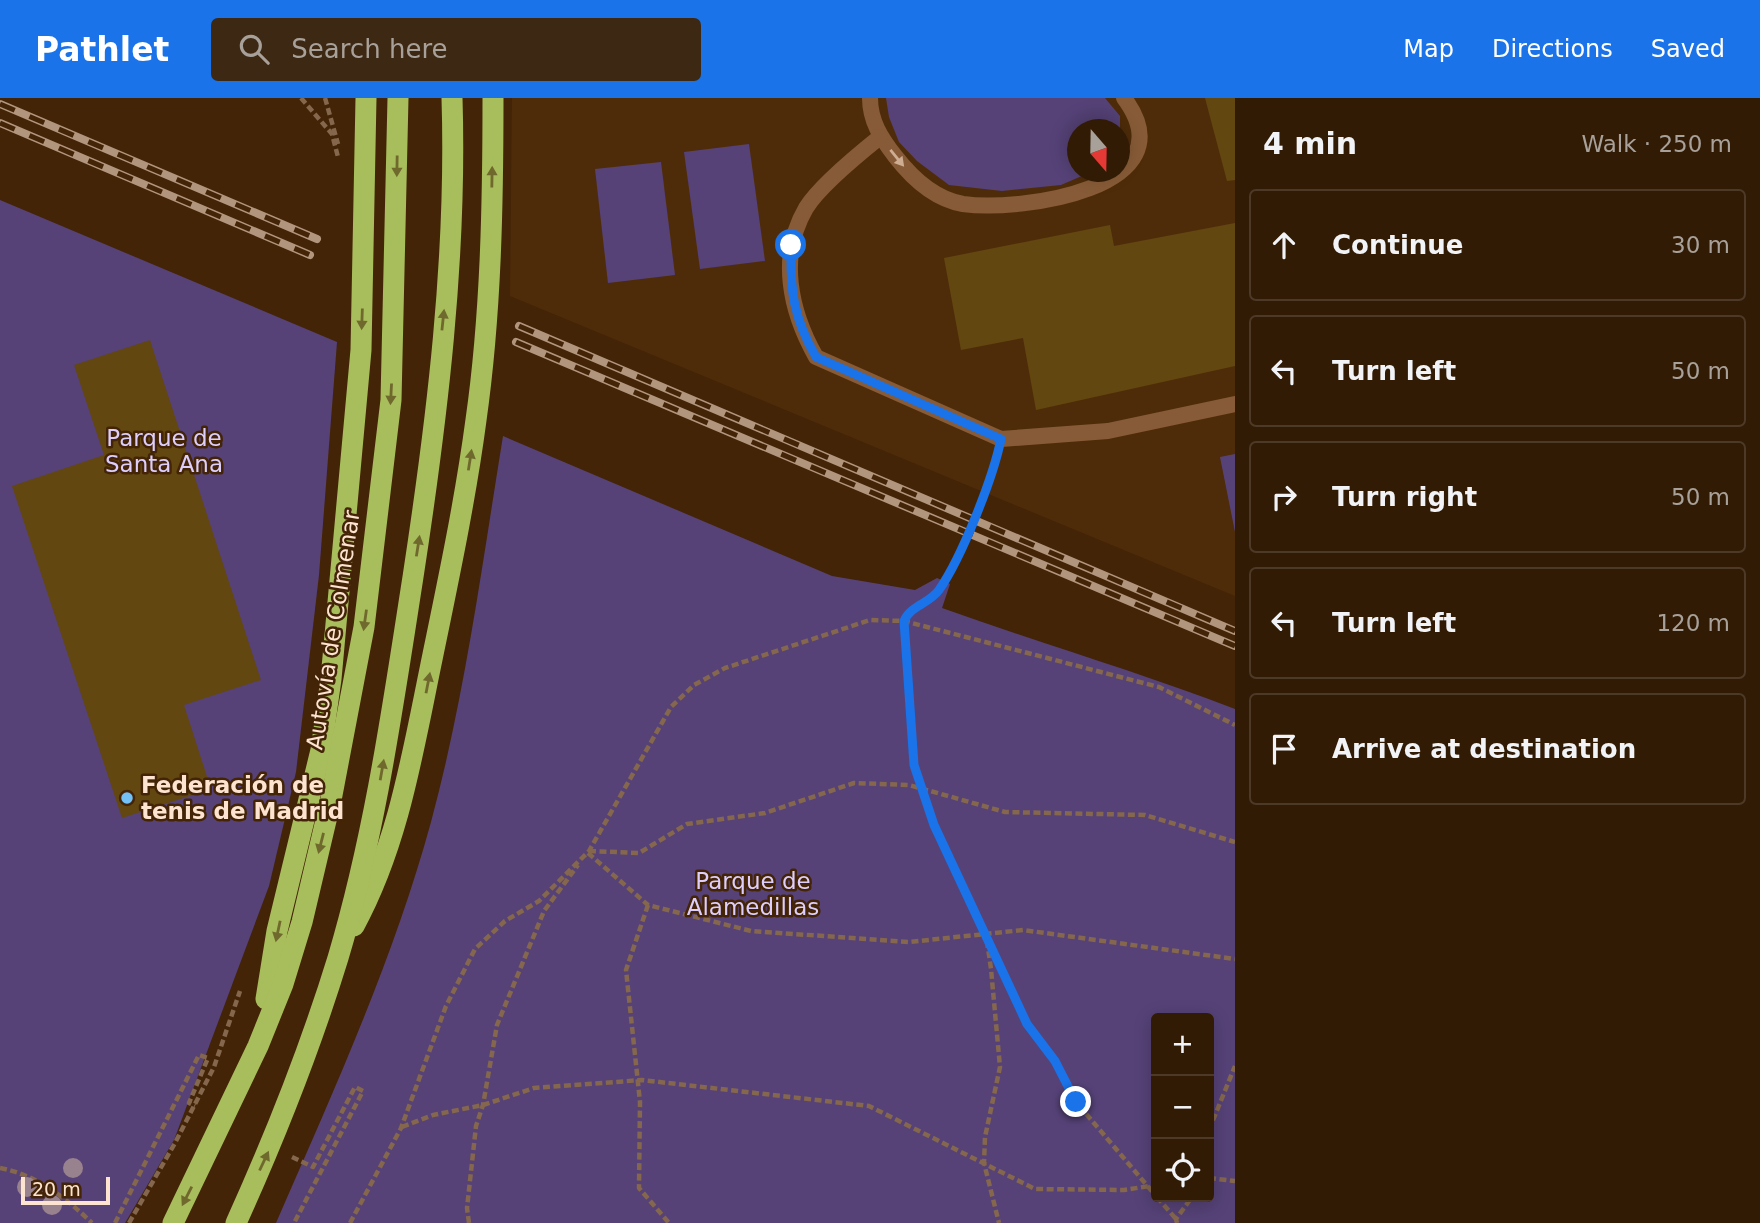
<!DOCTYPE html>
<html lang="en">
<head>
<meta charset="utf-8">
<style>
  body { margin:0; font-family:"DejaVu Sans",sans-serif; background:#3d2813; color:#f1f3f6 }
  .controls { position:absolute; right:21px; bottom:21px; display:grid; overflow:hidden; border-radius:7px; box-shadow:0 4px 18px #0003 }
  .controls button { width:63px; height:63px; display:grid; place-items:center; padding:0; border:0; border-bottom:2px solid #4d3927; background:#321b05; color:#f1f3f6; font:35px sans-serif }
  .compass { position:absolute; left:1067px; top:21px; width:63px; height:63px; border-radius:50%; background:#321b05; box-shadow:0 4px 18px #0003; rotate:160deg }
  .scale { position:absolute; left:21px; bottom:18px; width:89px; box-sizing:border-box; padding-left:7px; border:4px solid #fde4d0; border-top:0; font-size:19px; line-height:24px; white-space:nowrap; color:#fde4d0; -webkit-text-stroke:5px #432407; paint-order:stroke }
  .stop { position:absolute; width:21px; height:21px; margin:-16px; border:5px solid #1a73e8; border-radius:50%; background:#fff }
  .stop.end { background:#1a73e8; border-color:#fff; box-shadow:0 2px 7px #0008 }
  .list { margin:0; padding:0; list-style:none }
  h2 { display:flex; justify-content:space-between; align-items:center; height:91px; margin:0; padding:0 28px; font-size:30px }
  h2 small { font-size:23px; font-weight:400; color:#a8a19a }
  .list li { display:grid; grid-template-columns:46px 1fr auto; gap:21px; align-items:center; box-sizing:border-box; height:112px; margin:0 14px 14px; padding:0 14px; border:2px solid #4d3927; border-radius:7px }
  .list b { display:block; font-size:26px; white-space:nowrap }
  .list em { font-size:23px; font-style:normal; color:#a8a19a }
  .icon { flex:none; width:38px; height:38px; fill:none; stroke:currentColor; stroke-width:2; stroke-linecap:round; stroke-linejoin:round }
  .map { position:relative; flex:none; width:1235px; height:1125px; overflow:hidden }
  header { display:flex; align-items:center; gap:42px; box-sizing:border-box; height:98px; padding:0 35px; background:#1a73e8; color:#fff }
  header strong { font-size:33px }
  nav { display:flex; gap:38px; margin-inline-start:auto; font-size:24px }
  .search { width:490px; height:63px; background:#3d2813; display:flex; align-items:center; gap:18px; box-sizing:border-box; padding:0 24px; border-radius:7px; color:#a8a19a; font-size:26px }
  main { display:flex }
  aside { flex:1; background:#321b05 }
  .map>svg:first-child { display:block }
</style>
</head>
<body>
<header>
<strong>Pathlet</strong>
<div class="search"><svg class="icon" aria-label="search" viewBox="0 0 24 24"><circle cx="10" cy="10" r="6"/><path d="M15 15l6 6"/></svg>Search here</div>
<nav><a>Map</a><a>Directions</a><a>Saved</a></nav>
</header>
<main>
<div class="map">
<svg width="1235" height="1125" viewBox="0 0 1235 1125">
  <rect width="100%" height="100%" fill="#432407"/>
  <path fill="#4f2c09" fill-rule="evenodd" d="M512 0H1235V498L510 198ZM1078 32H1120V74H1078Z"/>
  <g fill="#564277" fill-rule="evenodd">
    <path d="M886 0H1105L1120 18V47V32H1078V74H1091L1061 87 1002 93 949 87 917 63 899 44 889 19Z"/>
    <path d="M749 46 765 163 700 171 684 54Z"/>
    <path d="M661 64 675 177 608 185 595 71Z"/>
    <path d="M0 102 337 244 319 477 296 674 269 788 174 1042 125 1125H0Z"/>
    <path d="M503 338 832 478 915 492 937 480 950 486 942 510C1040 545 1139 574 1235 611V1125H276C333 994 393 863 431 724 465 598 482 467 503 338ZM1156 920H1209V1099H1156Z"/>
    <path d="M1235 356V434L1220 359Z"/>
  </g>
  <g fill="#634710">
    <path d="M1205 0H1235V82L1227 83Z"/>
    <path d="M1235 125V268L1036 312 1023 240 961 252 944 160 1110 127 1114 148Z"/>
    <path d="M150 242 261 582 184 607 211 691 122 720 12 388 104 357 74 267Z"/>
  </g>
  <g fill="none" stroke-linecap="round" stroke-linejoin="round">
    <g stroke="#84674d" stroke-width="4.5" stroke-dasharray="7 3.5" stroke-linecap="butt">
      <path d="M301 0 332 36 338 59"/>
      <path d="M325 0 338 46"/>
      <path d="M996 362C992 384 950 480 936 496 926 508 910 508 904 523L914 667 934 727 986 836 991 871 1000 969 985 1039 984 1065 999 1125"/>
      <path d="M589 753 639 755 687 726 765 715 854 685 909 687 1005 714 1145 717 1235 744"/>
      <path d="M588 755 648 807 751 833 909 844 1023 832 1235 861"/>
      <path d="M648 807 626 872 640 1004 639 1090 669 1125"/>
      <path d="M989 843 1027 926 1055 963 1076 1004 1156 1098"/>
      <path d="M402 1029 433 1017 483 1007 534 990 642 982 869 1008 1035 1091 1124 1092 1156 1087"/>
      <path d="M1209 1032 1235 968"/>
      <path d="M292 1059 313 1069 355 989 363 993 294 1125"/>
      <path d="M0 1070C37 1077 66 1100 92 1125"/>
      <path d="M1209 1080 1235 1083"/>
      <path d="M1157 1099 1176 1121"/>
      <path d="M115 1125 199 957 208 960 189 1005 195 1008"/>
      <path d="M129 1125 175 1045 214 969 240 893"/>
      <path d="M350 1125 401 1030 446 908 475 851 505 823 539 803 589 753 671 609 694 587 725 570 870 522 904 523 1159 589 1235 627"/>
      <path d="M469 1125 467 1110 476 1028 483 1007 497 927 544 813 578 767"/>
      <path d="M1177 1125 1176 1121 1192 1099"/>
    </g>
    <g stroke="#875b37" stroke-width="16">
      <path d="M870 0C870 23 881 40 895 58 912 80 934 101 963 106 1019 114 1192 91 1124 0"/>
      <path d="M880 39C860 55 819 89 806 110 778 158 790 213 816 259L1001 341 1108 333 1235 306"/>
    </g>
    <g stroke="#a8bd5b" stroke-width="21">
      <path d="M354 828C397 749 412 659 430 571 447 488 465 405 476 322 491 216 493 107 493 0"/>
      <path d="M266 901 277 833 321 652 331 581 361 252 366 0"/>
      <path d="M173 1125 258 948 283 886 302 824 332 697 364 529 391 302 398 0"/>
      <path d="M236 1125C275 1039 310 951 338 860 375 736 393 607 413 479 437 322 457 159 452 0"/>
    </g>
    <g stroke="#b1957d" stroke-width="8">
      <g id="rail">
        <path d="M0 6 317 141"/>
        <path d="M0 25 310 157"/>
        <path d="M519 228 1235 533"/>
        <path d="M516 244 1235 548"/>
      </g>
    </g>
    <use href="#rail" stroke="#432407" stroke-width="5" stroke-dasharray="16" stroke-linecap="butt"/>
  </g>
  <g fill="#98828e">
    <circle cx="73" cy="1070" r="10"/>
    <circle cx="27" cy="1089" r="10"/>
    <circle cx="52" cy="1107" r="10"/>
  </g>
  <defs><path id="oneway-solid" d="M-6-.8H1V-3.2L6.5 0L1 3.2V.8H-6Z" transform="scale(1.75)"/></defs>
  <use fill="#cead93" href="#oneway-solid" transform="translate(897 60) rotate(51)"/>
  <g fill="#70692d">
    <use href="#oneway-solid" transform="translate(397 68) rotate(91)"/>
    <use href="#oneway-solid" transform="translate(492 79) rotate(-89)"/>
    <use href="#oneway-solid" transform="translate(362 221) rotate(92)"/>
    <use href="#oneway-solid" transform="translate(443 222) rotate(-84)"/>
    <use href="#oneway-solid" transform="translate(391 296) rotate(93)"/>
    <use href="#oneway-solid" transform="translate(470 362) rotate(-81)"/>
    <use href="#oneway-solid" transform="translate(418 448) rotate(-81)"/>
    <use href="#oneway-solid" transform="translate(365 522) rotate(98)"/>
    <use href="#oneway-solid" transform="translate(428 585) rotate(-79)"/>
    <use href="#oneway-solid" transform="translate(382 672) rotate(-80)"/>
    <use href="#oneway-solid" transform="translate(321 745) rotate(104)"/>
    <use href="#oneway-solid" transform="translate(278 833) rotate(102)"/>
    <use href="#oneway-solid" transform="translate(264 1063) rotate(-65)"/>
    <use href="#oneway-solid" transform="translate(187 1098) rotate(117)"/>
  </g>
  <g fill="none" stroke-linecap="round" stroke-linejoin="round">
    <path stroke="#1a73e8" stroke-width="9" d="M791 147C790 192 793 219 816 259L1001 341C993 380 962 459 939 492 929 506 911 507 904 523L914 667 934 727 1027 926 1055 963 1076 1004"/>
  </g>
  <circle fill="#73c1f5" stroke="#432407" stroke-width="2.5" cx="127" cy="700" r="7"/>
  <g text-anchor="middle" stroke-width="5" stroke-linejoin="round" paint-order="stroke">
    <g font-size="23" fill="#ddcefc" stroke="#432407">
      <text x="164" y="348">Parque de<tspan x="164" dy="26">Santa Ana</tspan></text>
      <text x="753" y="791">Parque de<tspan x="753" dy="26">Alamedillas</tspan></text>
    </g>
    <g font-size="23" fill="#fde4d0" stroke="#432407">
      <text transform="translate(333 532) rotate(-81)" y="8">Autovía de Colmenar</text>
    </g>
    <g font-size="23" font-weight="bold" fill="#fde4d0" stroke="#432407" text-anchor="start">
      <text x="141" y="695">Federación de<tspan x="141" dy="26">tenis de Madrid</tspan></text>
    </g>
  </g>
</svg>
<div class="controls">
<button>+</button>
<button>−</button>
<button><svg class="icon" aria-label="locate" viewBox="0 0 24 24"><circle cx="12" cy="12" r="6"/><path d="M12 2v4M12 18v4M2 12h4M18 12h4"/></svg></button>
</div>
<svg class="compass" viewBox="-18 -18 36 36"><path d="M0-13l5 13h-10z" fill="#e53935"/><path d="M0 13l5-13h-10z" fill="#a8a19a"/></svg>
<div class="scale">20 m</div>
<div class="stop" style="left:791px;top:147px"></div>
<div class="stop end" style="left:1076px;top:1004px"></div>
</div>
<aside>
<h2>4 min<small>Walk · 250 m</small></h2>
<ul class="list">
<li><svg class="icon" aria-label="ahead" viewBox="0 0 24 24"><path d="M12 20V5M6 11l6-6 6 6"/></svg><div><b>Continue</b></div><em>30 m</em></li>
<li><svg class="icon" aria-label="left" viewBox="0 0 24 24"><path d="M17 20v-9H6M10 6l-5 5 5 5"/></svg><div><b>Turn left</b></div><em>50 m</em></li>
<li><svg class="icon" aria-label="right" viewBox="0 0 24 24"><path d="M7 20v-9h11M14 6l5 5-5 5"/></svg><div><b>Turn right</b></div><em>50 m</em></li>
<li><svg class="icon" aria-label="left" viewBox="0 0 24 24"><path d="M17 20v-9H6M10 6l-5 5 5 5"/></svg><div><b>Turn left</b></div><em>120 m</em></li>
<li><svg class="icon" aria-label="arrive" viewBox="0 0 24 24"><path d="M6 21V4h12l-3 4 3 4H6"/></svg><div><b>Arrive at destination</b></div></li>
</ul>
</aside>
</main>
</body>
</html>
